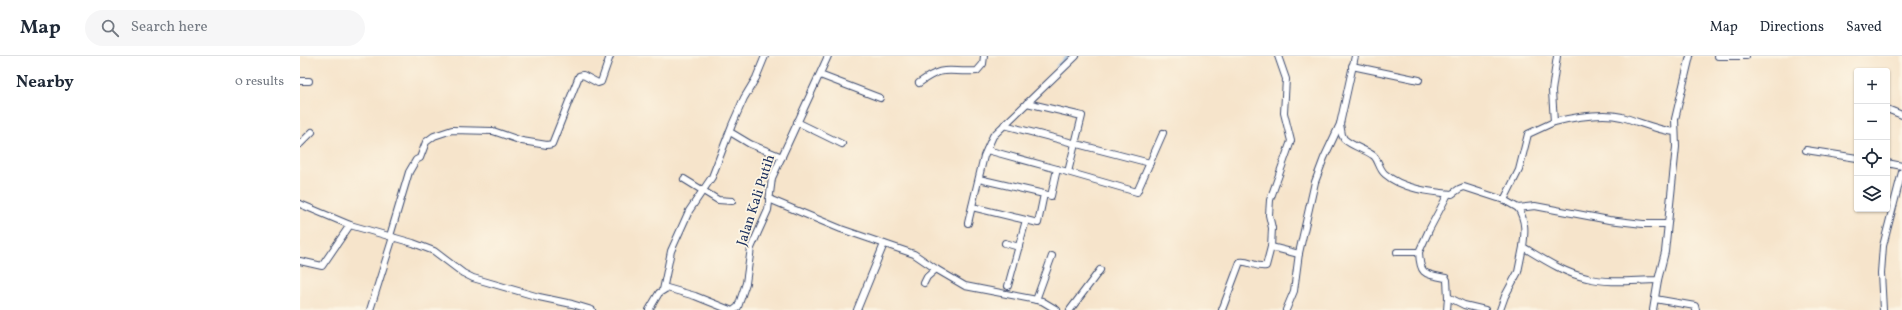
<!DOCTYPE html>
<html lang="en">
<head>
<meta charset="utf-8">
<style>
  body { margin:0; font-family:Vollkorn,serif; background:#f6f6f7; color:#1f2937 }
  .controls { position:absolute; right:12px; top:12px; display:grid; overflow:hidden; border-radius:4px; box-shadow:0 1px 3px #0004 }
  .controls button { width:36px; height:36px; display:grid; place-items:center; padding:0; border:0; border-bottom:1px solid #e0e1e3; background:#fff; color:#1f2937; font:20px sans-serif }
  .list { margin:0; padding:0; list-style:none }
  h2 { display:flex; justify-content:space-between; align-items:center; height:52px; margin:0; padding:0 16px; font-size:17px }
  h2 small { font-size:13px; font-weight:400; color:#747a83 }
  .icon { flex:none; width:22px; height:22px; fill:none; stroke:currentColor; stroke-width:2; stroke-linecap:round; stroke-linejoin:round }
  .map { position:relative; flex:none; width:1602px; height:254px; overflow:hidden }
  header { display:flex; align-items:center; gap:24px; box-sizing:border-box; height:56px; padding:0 20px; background:#fff; border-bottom:1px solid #e0e1e3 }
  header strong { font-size:19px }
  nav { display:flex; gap:22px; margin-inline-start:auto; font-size:14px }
  .search { width:280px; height:36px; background:#f6f6f7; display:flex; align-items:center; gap:10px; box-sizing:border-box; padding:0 14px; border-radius:22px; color:#747a83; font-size:15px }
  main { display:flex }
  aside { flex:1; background:#fff }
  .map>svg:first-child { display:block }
</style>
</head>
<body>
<header>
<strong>Map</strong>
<div class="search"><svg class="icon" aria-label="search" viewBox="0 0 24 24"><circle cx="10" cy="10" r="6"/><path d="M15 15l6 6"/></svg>Search here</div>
<nav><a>Map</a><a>Directions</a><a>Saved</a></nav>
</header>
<main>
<aside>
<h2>Nearby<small>0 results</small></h2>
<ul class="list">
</ul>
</aside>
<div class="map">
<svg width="1602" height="254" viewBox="0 0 1602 254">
  <rect width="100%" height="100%" fill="#fcf5e5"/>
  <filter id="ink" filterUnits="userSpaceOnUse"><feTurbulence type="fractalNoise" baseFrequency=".025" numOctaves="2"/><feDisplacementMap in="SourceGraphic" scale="8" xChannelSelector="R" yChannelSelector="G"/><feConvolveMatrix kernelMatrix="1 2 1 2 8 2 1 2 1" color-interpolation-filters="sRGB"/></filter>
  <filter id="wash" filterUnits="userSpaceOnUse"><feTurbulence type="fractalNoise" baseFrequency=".012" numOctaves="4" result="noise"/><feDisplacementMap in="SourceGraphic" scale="16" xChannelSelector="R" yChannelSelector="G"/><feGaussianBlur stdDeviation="0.9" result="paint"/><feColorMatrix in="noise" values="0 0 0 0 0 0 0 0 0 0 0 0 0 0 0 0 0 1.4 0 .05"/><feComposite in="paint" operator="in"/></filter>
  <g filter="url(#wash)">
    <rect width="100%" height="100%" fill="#f6e4cb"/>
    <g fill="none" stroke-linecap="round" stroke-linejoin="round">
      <path stroke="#76b4e9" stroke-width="2" d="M757 10 768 0"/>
    </g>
  </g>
  <g filter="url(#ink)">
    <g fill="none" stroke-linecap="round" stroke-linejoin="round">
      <g stroke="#3c4a6e" stroke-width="8">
        <g id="street">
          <path d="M1418 0H1446"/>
          <path d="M1052 10 1119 24"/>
          <path d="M520 19 580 42"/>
          <path d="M0 25H9"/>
          <path d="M619 27C645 8 648 17 677 15L683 8 684 0"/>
          <path d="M727 47 782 60 768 116"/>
          <path d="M1587 53 1602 59"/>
          <path d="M497 66 542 88"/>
          <path d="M1254 66C1275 61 1301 56 1322 61 1340 66 1356 74 1375 76"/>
          <path d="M1040 68 1042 79 1044 83C1053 91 1065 93 1074 100 1079 105 1079 113 1085 118 1102 133 1131 136 1152 138L1159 133 1164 131 1204 144 1218 152 1235 150 1309 164 1343 168H1367"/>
          <path d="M704 69 850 107"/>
          <path d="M430 76 450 88 482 101"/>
          <path d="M0 88 12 76"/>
          <path d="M687 94 757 113 751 140 744 138"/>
          <path d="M1506 94 1557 102"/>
          <path d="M1587 107 1602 110"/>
          <path d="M757 113 837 136 863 77"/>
          <path d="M384 123 418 144 432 145"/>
          <path d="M469 143 541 173 614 198 636 213 665 230 742 245 757 254"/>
          <path d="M1204 144 1219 114 1228 78 1254 66 1252 35 1257 0"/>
          <path d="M0 148 50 169 113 187 134 195 163 217 173 222 239 241 272 248 292 254"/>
          <path d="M672 151 738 167 744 138 679 123"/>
          <path d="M1218 152C1226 165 1225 176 1223 191 1243 203 1264 217 1287 222 1310 228 1335 224 1358 224L1365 196 1376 91 1375 63 1390 0"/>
          <path d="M668 167 684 100 693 80 776 0"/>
          <path d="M90 180 109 116 116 104 120 102 126 86 134 80 152 74 193 75 222 85 247 89 252 88 279 20 283 19 298 27 301 26 310 0"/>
          <path d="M705 187 719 191"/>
          <path d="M971 191 999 198"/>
          <path d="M1097 196H1119L1129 174 1148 138"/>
          <path d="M1119 196C1120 219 1124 218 1146 222L1147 224 1148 241 1164 249 1185 254"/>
          <path d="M0 205 22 210 50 169"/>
          <path d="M624 227 627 221 636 213"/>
          <path d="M708 230 726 164"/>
          <path d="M363 234 371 195 389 155 412 121 432 69 444 42 456 22 465 0"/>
          <path d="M1355 243 1395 250 1396 254"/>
          <path d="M736 244 752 200"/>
          <path d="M70 254 93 181"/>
          <path d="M349 254 359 237 367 232 395 240 430 254"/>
          <path d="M434 254 438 251 446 227 451 192 468 154 472 122 528 0"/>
          <path d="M557 254 584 188"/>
          <path d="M770 254 800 214"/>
          <path d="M922 254 940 206C948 204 956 212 966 210L971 191 972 172 969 159 970 144 991 85 984 57 986 23 978 0"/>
          <path d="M986 254 994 235 999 197 1015 126 1024 102 1040 68 1055 0"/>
          <path d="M1147 254 1148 241"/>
          <path d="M1200 254 1205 240 1218 216 1223 191"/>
          <path d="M1353 254 1358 224"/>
          <path d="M1583 254 1581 217 1583 190 1602 116"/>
        </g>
      </g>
      <use href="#street" stroke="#fff" stroke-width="6"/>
    </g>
  </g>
  <g text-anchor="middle" stroke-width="3.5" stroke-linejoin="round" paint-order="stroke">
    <g font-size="14" fill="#1b2f5e" stroke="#fcf5e5">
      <text transform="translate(455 144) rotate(-72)" y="5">Jalan Kali Putih</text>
    </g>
  </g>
</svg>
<div class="controls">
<button>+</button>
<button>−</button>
<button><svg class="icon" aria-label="locate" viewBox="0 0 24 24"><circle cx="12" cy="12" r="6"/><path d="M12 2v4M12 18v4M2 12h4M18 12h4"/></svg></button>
<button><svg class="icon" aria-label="layers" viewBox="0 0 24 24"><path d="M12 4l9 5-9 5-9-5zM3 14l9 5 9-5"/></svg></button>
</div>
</div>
</main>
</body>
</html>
